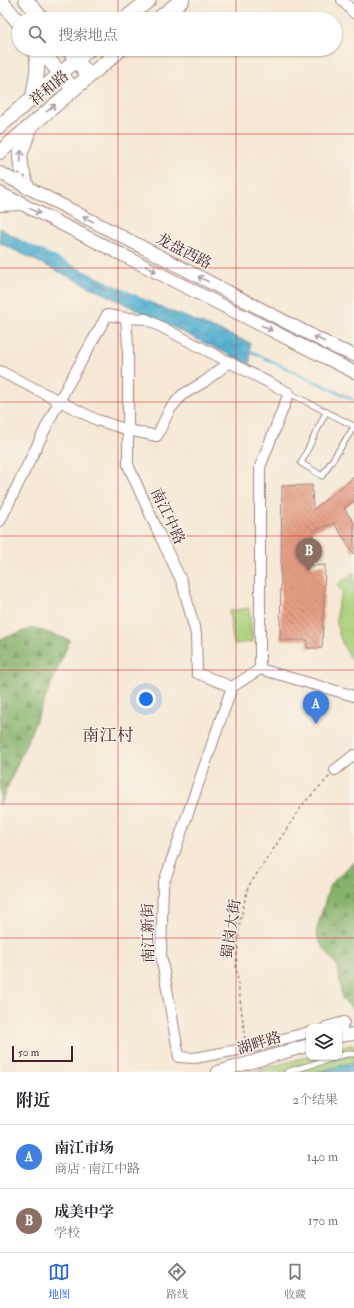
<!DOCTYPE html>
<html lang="zh">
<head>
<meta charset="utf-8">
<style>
  body { margin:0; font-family:"IM FELL Double Pica","Noto Serif SC",serif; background:#f7f7f7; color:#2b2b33 }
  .controls { position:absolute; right:12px; bottom:12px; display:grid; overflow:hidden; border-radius:8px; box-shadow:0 1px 3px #0004 }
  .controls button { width:36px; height:36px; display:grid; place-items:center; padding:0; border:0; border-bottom:1px solid #e1e1e2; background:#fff; color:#2b2b33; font:20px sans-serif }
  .scale { position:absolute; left:12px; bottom:10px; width:61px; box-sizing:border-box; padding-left:4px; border:2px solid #4a1f2b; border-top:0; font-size:11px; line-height:14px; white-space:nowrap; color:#4a1f2b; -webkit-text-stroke:3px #f7f3e8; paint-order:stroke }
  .you { position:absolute; left:146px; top:699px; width:14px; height:14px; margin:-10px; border:3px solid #fff; border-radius:50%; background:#1a73e8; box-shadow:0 0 0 6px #1a73e833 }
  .badge { display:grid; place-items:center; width:26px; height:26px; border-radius:50%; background:#2563eb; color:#fff; font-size:13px; font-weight:700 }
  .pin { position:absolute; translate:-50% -33px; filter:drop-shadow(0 1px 2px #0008) }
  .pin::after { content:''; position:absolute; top:21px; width:14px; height:12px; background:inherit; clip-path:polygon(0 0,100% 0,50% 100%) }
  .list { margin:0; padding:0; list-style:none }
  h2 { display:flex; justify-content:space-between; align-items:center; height:52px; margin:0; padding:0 16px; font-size:17px }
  h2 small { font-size:13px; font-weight:400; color:#7c7c81 }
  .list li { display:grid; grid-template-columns:26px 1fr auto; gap:12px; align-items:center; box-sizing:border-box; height:64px; padding:0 16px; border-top:1px solid #e1e1e2 }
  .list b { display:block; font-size:15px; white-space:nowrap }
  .list p { margin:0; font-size:13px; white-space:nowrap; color:#7c7c81 }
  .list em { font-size:13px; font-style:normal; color:#7c7c81 }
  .icon { flex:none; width:22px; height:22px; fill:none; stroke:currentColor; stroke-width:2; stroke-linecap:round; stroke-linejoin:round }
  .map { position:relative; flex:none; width:354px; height:1072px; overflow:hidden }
  .search { position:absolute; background:#fff; box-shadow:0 1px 3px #0004; left:12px; right:12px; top:12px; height:44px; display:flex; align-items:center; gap:10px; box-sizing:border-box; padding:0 14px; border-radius:22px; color:#7c7c81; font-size:15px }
  .sheet { height:180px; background:#fff }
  nav { display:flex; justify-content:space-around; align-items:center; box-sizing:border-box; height:56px; border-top:1px solid #e1e1e2; background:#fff; font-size:11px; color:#7c7c81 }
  nav a { display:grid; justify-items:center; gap:2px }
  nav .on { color:#2563eb }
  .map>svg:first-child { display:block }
</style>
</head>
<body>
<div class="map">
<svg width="354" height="1072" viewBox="0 0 354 1072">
  <defs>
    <pattern id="forest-firs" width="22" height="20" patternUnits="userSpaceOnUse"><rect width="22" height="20" fill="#86b26a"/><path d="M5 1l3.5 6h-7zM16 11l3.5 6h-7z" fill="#709057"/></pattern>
    <pattern id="park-tufts" width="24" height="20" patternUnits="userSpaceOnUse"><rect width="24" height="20" fill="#a9d07a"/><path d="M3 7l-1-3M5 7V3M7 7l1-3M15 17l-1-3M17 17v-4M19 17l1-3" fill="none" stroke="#93b26a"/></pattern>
    <pattern id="water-waves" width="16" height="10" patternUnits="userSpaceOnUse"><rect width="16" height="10" fill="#50afcf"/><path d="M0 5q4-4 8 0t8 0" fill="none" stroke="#448ea8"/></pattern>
    <pattern id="building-back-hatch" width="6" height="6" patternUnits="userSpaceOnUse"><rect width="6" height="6" fill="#e59e84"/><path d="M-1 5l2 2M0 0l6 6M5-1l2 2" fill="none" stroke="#bc806c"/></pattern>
  </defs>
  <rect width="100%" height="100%" fill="#f7f3e8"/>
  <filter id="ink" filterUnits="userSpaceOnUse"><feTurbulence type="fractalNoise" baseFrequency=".025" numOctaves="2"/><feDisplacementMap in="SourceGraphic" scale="8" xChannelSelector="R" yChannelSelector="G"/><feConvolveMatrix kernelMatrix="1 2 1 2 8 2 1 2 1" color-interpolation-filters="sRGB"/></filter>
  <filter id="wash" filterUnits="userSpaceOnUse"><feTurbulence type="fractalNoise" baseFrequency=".012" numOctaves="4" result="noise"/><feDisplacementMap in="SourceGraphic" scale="16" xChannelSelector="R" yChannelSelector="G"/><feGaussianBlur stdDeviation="0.9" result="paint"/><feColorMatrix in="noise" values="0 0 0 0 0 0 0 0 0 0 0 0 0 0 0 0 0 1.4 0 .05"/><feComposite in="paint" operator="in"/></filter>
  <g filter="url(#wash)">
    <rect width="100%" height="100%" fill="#f6e8d4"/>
    <g fill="#a9d07a" stroke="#7a7852">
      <path d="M354 572V662C339 645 330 614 343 593L337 585Z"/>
      <path d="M249 608 253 642 234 644 229 611Z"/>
    </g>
    <g fill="url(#forest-firs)" stroke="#68684a">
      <path d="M33 628 70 640 0 805V639Z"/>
      <path d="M354 862V1010L342 999 338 967 320 943 316 932 330 884Z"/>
    </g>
    <path fill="url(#park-tufts)" stroke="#7a7852" d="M354 1044V1072H252L309 1056 339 1057V1048Z"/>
    <g fill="url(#water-waves)" stroke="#4d677d">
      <path d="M0 228 28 245 109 286 250 343V365L0 243Z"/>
      <path d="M354 1062V1072H317Z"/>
    </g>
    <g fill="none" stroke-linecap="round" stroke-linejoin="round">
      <g stroke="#50afcf" stroke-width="2.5">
        <path d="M22 242 150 303"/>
        <path d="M248 350 354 400"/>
      </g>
    </g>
    <g id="blocks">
      <path fill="url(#building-back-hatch)" d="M354 477V501L344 508 354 523V554L334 523 313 531 311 566 325 565 322 648H307V640H280L282 486 312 485 313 510Z"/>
    </g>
  </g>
  <g filter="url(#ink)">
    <use href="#blocks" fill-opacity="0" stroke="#a08480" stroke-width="1"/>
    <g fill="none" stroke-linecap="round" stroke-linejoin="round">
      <g stroke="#a08480" stroke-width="7">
        <g id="service">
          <path d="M289 393 354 426"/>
          <path d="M326 412 301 463 322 476 354 427"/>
          <path d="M339 1056 347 1054H354"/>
          <path d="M287 1072 337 1057"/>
        </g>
      </g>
      <g stroke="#a08480" stroke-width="12">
        <g id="minor">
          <path d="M342 0 354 13"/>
          <path d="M126 318 146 319 289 393 260 467V669"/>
          <path d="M0 371 97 420 128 430 157 436 170 409 182 395 204 382 230 362"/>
          <path d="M0 521 59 401 107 315 126 318 128 346V465L160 536 182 582 196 634 197 673 232 687 260 669 354 696"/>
          <path d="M232 687 163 885 161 955 179 1057 195 1058 253 1047 309 1032"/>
          <path d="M335 770 354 755"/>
          <path d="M326 1027 344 1022 339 1035"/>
        </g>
      </g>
      <g stroke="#a08480" stroke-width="14">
        <g id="tertiary">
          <path d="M0 173 336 348 354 355"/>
          <path d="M0 193 354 372"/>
          <path d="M339 1036 354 1034"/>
          <path d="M218 1072 309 1045"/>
        </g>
      </g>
      <g stroke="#a08480" stroke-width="16">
        <g id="secondary">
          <path d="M0 0 19 23"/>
          <path d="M26 0 42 19"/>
          <path d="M125 19 149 0"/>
          <path d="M158 19 182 0"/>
          <path d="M40 49 73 89"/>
          <path d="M68 49 89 76"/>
          <path d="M33 98C35 81 41 65 34 49"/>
          <path d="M0 126 89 49"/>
          <path d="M0 152 121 49"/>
          <path d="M27 187 21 167 20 155 30 128"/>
          <path d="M0 204 20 203"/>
        </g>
      </g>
      <path stroke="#a08480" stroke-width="1.5" stroke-dasharray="3 3" stroke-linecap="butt" d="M245 1039 236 966 240 921 248 887 304 803 330 776"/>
      <use href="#service" stroke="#fff" stroke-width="5"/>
      <use href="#minor" stroke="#fff" stroke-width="10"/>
      <use href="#tertiary" stroke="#fff" stroke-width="12"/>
      <use href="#secondary" stroke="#fff" stroke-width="14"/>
      <path stroke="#a08480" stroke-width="1.5" stroke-dasharray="3 3" stroke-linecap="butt" d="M18 173 29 179"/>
    </g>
    <defs><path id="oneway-shaft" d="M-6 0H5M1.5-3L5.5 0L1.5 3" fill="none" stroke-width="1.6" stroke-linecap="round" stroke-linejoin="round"/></defs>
    <g stroke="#ae9aa0">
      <use href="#oneway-shaft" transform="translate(51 108) rotate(-40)"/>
      <use href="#oneway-shaft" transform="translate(21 156) rotate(-86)"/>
      <use href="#oneway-shaft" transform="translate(35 211) rotate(27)"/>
      <use href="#oneway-shaft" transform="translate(88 219) rotate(-153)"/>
      <use href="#oneway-shaft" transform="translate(151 269) rotate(27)"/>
      <use href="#oneway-shaft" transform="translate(203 279) rotate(-153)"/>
      <use href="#oneway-shaft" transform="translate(267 328) rotate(27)"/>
      <use href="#oneway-shaft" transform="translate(319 339) rotate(-153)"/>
    </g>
  </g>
  <path fill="none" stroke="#d62828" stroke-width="1" stroke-opacity="0.55" d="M118 0V19M236 0V19M118 49V1072M236 49V1072M0 134H354M0 268H354M0 402H354M0 536H354M0 670H354M0 804H354M0 938H354"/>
  <g text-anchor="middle" stroke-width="3" stroke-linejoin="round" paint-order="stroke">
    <g font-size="15" fill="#4a1f2b" stroke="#f7f3e8">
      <text transform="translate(49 88) rotate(-40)" y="5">祥和路</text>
      <text transform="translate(184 251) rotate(27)" y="5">龙盘西路</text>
      <text transform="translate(168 516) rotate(65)" y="5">南江中路</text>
      <text transform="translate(231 929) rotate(-82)" y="5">蜀岗大街</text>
      <text transform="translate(148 933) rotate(-91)" y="5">南江新街</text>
      <text transform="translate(259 1043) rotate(-17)" y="5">湖畔路</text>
    </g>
    <g font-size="17" fill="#4a1f2b" stroke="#f7f3e8">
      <text x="108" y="741">南江村</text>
    </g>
  </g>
</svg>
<div class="controls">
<button><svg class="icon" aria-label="layers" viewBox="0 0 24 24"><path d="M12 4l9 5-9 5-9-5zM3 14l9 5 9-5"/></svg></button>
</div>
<div class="scale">50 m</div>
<div class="you"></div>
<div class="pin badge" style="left:316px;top:724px;background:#3f7fe0">A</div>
<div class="pin badge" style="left:309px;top:571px;background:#8d6e63">B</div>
<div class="search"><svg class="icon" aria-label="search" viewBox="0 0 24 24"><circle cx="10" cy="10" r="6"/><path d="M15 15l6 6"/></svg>搜索地点</div>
</div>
<section class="sheet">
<h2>附近<small>2个结果</small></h2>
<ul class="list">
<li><span class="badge" style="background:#3f7fe0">A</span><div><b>南江市场</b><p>商店 · 南江中路</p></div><em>140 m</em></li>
<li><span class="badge" style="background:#8d6e63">B</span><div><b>成美中学</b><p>学校</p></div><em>170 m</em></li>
</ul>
</section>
<nav>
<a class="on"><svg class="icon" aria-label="map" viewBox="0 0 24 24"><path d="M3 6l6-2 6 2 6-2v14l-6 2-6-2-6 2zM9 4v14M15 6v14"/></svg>地图</a>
<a><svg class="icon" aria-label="directions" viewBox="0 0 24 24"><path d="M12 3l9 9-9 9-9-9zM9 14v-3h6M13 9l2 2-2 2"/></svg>路线</a>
<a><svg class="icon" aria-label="saved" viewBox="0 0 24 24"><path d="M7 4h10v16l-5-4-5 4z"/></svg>收藏</a>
</nav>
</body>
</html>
